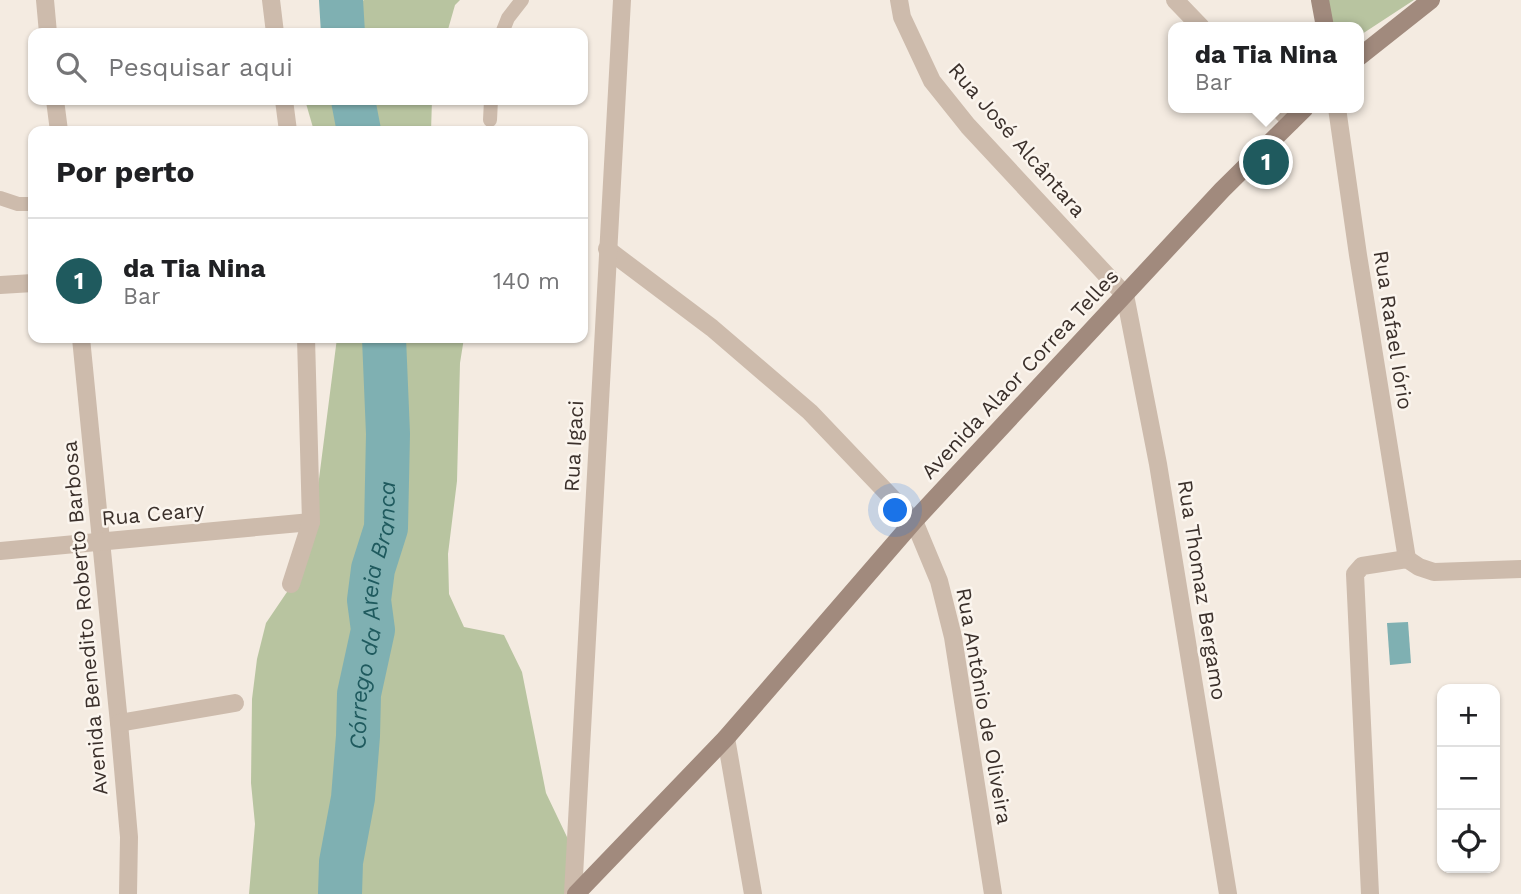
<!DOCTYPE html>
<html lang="pt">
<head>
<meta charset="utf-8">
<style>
  body { margin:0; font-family:"Work Sans",sans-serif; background:#f2f2f2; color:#202124 }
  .controls { position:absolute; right:21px; bottom:21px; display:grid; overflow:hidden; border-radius:14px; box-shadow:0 2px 5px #0004 }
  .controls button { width:63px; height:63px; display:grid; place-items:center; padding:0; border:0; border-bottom:2px solid #e0e0e0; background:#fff; color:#202124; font:35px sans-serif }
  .you { position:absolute; left:896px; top:511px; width:24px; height:24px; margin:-18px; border:5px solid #fff; border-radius:50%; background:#1a73e8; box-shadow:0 0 0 10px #1a73e833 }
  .badge { display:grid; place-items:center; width:46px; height:46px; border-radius:50%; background:#1f5a5e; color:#fff; font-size:23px; font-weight:700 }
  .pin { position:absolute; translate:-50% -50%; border:4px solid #fff; box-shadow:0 2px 7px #0006 }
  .popup { position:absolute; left:1168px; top:22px; width:196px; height:91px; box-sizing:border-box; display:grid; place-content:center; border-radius:14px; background:#fff; filter:drop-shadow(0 2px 5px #0005); font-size:23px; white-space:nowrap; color:#757577 }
  .popup b { font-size:26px; color:#202124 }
  .popup::after { content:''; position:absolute; left:50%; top:100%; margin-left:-14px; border:14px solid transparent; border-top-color:#fff }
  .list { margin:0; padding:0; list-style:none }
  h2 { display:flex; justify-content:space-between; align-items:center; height:91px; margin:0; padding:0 28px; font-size:30px }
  h2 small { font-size:23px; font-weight:400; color:#757577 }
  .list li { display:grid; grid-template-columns:46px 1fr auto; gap:21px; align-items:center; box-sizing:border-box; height:126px; padding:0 28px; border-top:2px solid #e0e0e0 }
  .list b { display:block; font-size:26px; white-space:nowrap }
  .list p { margin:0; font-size:23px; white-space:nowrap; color:#757577 }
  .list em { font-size:23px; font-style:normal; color:#757577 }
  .icon { flex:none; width:38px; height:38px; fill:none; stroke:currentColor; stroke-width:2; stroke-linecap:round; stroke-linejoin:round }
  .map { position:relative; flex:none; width:1521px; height:894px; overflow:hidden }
  .search { position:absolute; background:#fff; box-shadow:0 2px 5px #0004; left:28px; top:28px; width:560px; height:77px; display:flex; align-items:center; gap:18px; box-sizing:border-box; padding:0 24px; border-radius:14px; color:#757577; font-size:26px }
  .panel { position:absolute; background:#fff; box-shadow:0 2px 5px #0004; left:28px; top:126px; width:560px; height:217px; border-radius:14px }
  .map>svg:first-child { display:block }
</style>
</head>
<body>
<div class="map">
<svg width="1521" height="894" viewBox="0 0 1521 894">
  <rect width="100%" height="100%" fill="#f4ebe1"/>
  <g fill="#b8c4a0">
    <path d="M364 0H460L455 5 447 33H318Z"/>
    <path d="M1326 0H1414L1359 36V27H1332Z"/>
    <path d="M305 100H432L431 131H314Z"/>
    <path d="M337 338H464L460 363 457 481 448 554 449 594 464 627 504 635 522 672 546 793 567 837 579 876V894H249L255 824 251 783 252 699 257 659 266 623 287 592 306 554 314 518Z"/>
  </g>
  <path fill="#7fb0b2" d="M1408 622 1411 663 1390 665 1387 623Z"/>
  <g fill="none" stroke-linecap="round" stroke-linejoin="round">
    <g stroke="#7fb0b2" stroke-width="44">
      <path d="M341 0 343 33"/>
      <path d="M353 100 359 131"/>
      <path id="s1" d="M340 894 341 862 353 798 358 736 359 694 373 630 369 600 373 569 386 528 388 434 384 338"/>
    </g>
    <g stroke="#cdbbac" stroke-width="14">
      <path d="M502 33 508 18 522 0"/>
      <path d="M490 120 491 100"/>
      <path d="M0 198 18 204H33"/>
    </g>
    <g stroke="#cdbbac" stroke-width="18">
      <path d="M45 0 48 33"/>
      <path d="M271 0 275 33"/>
      <path d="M899 0 902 17 932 81 968 126 1125 295 1158 464 1228 894"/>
      <path d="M1175 0 1201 27"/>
      <path d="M55 100 59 131"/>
      <path d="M284 100 288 131"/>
      <path d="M1278 108 1291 122"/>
      <path d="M1337 108 1358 255 1407 559"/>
      <path d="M607 249 712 328 810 412 914 521 939 581 953 637 993 894"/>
      <path d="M0 285 33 283"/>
      <path d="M81 338 119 723 129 837 128 894"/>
      <path d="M0 551 311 522"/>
      <path d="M291 584 311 522 306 338"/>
      <path d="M119 723 235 703"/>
      <path d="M726 738 753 894"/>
      <path d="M573 894 622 0"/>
      <path d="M1370 894 1355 574 1362 566 1407 559 1419 567 1434 572 1521 569"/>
    </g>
    <g stroke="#a18a7d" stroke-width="18">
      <path d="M1320 0 1325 27"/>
      <path d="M1359 57 1431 0"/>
      <path d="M576 894 726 738 914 521 1222 190 1305 108"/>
    </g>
  </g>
  <g text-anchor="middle" stroke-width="5" stroke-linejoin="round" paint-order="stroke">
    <g font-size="21" fill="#3b302b" stroke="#fbf5ee">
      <text transform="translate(1017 140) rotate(49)" y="7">Rua José Alcântara</text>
      <text transform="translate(1393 330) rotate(81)" y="7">Rua Rafael Iório</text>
      <text transform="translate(1020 374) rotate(-47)" y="7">Avenida Alaor Correa Telles</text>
      <text transform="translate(574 446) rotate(-87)" y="7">Rua Igaci</text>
      <text transform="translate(153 514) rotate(-5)" y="7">Rua Ceary</text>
      <text transform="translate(1202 590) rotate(81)" y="7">Rua Thomaz Bergamo</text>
      <text transform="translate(85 618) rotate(-95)" y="7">Avenida Benedito Roberto Barbosa</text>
      <text transform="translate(984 706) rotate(80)" y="7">Rua Antônio de Oliveira</text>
    </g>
    <g font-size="23" font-style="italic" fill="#1f5a5e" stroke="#fbf5ee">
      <text dy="8" stroke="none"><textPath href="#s1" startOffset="282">Córrego da Areia Branca</textPath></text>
    </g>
  </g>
</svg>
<div class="controls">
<button>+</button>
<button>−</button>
<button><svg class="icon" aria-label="locate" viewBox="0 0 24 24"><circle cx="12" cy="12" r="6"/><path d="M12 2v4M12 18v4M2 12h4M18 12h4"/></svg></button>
</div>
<div class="you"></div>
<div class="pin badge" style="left:1266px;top:162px">1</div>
<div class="popup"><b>da Tia Nina</b>Bar</div>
<div class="search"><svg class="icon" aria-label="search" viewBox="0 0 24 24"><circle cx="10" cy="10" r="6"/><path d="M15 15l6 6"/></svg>Pesquisar aqui</div>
<section class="panel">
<h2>Por perto<small></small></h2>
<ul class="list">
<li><span class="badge">1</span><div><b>da Tia Nina</b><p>Bar</p></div><em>140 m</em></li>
</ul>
</section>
</div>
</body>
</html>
